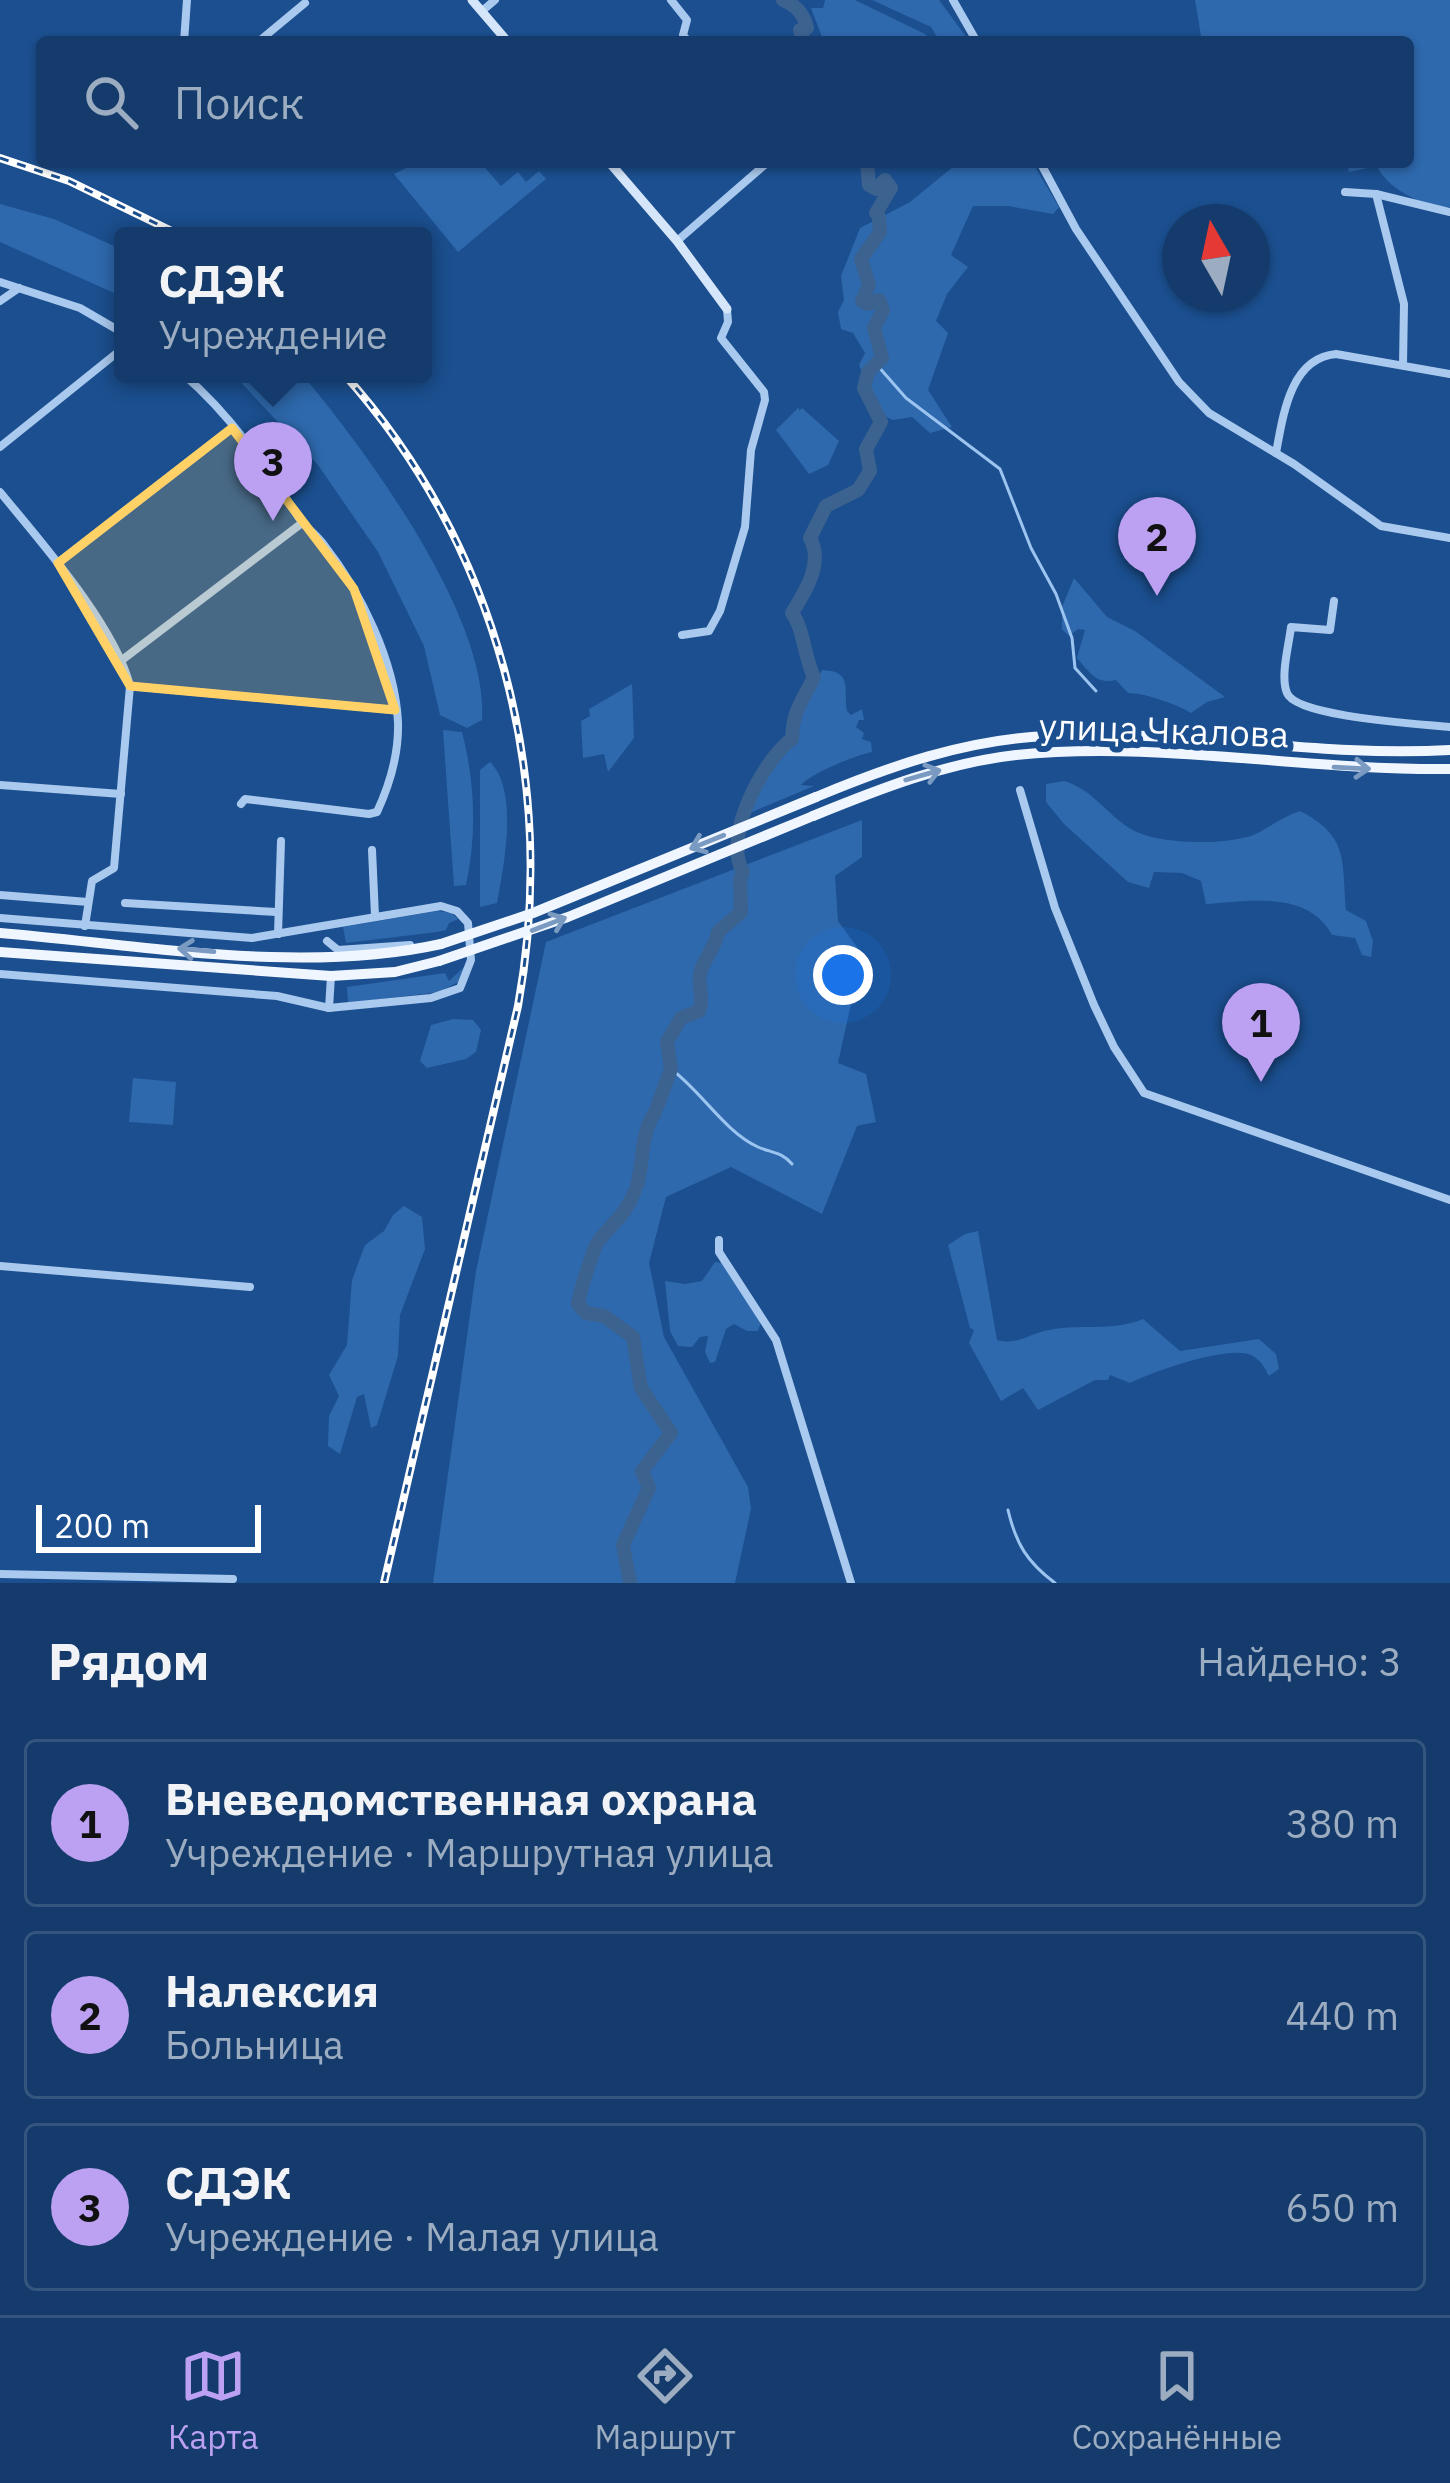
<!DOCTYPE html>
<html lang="ru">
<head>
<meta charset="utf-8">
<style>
  body { margin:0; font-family:"IBM Plex Sans",sans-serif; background:#1d4271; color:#f1f3f6 }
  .compass { position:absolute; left:1162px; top:204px; width:108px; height:108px; border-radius:50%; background:#143b6b; box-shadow:0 3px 9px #0004; rotate:351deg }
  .scale { position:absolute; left:36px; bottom:30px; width:225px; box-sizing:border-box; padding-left:12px; border:6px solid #fff; border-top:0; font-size:33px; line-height:42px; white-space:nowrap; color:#fff; -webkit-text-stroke:9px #1b4f8f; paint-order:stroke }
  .you { position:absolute; left:843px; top:975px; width:42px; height:42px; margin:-30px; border:9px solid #fff; border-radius:50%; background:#1a73e8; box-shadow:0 0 0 18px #1a73e833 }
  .badge { display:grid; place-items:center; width:78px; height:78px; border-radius:50%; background:#bca0f2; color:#111; font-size:39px; font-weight:700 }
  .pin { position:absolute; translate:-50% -99px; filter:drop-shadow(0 3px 6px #0008) }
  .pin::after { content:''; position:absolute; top:63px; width:42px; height:36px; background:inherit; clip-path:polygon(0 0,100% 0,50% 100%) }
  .popup { position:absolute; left:114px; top:227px; width:318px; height:156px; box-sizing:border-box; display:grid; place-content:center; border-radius:12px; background:#143b6b; filter:drop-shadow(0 3px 9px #0005); font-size:39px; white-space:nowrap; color:#9dadc1 }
  .popup b { font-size:45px; color:#f1f3f6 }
  .popup::after { content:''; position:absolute; left:50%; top:100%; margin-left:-24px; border:24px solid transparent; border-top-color:#143b6b }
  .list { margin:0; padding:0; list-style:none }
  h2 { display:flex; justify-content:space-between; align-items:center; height:156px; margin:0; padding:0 48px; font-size:51px }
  h2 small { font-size:39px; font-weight:400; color:#9dadc1 }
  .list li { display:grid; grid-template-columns:78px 1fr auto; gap:36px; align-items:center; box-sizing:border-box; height:168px; margin:0 24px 24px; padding:0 24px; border:3px solid #33557e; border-radius:12px }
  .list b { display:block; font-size:45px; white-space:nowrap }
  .list p { margin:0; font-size:39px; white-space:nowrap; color:#9dadc1 }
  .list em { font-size:39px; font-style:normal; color:#9dadc1 }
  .icon { flex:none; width:66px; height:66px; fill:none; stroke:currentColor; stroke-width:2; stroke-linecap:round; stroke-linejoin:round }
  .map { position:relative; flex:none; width:1450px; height:1583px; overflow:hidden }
  .search { position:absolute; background:#143b6b; box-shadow:0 3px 9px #0004; left:36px; right:36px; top:36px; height:132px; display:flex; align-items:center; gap:30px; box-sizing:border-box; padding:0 42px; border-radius:12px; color:#9dadc1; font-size:45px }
  .sheet { height:732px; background:#143b6b }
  nav { display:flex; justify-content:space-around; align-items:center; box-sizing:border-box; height:168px; border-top:3px solid #33557e; background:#143b6b; font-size:33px; color:#9dadc1 }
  nav a { display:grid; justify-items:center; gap:6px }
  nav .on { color:#bca0f2 }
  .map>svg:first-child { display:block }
</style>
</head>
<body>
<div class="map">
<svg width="1450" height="1583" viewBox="0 0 1450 1583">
  <rect width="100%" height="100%" fill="#1b4f8f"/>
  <g fill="#2e69ad">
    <path d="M825 0H855L925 34 932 42H824L811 8H823Z"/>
    <path d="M872 0H939L970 42H940L931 27Z"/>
    <path d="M1195 0H1450V207C1425 208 1387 189 1377 166L1349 172 1347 165 1340 162H1408V42H1202Z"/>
    <path d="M418 162H480L501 186 518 172 526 182 539 171 546 179 458 252 394 174Z"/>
    <path d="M959 162H1032L1059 207 1053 214 1008 206H973L951 255 968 267 947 294 936 321 948 333 928 390 952 427 930 433 912 417 893 420 869 409 868 388 859 365 865 353 853 333 841 329 838 312 844 300 841 276 860 228 910 202Z"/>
    <path d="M0 204 54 219 123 250V297L0 242Z"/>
    <path d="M233 374H302C366 451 489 616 482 720L467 728 440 715 424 646 378 552 318 465Z"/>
    <path d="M799 407V411L802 408 839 441 828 465 809 474 776 430Z"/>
    <path d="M1074 578 1107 617 1135 631 1225 697 1207 702 1191 713C1176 704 1145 693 1128 693L1116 680C1097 685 1089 672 1077 658L1085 630 1078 629 1069 636 1062 629V607Z"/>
    <path d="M822 670C854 671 843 690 847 711L851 715 862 709 864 720H859L856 727 864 733 862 739 871 742 872 752C857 755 811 773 801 785L814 786 747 814C755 793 771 751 793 741L795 714 808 699Z"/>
    <path d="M632 684 634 738 608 772 604 754 583 758 581 721 590 716 589 709Z"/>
    <path d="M443 730 462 732C475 782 477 835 466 885L454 886Z"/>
    <path d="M490 762C519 790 504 866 497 903L480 907V770Z"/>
    <path d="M1064 781C1094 790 1106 814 1131 829 1158 845 1222 845 1251 836 1265 831 1281 817 1300 811 1349 836 1342 860 1346 910L1366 921 1373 941 1371 957 1362 955 1355 938 1332 935C1308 890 1249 901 1206 904L1201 881 1182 873 1154 872 1149 888 1128 882 1064 824 1046 802V784Z"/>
    <path d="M862 820V857L835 876 838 921 862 954 838 1063 866 1074 876 1122 857 1126 822 1214 731 1167 666 1197 649 1263 664 1337 748 1487 751 1509 735 1583H433L476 1271 546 942Z"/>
    <path d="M437 911 452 913 458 919 449 923 446 930 437 932 346 943 343 927Z"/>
    <path d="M464 967 458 982 439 992 348 1003 347 987 445 973 449 981Z"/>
    <path d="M453 1019 473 1020 481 1030 476 1052 466 1059 427 1068 420 1061 431 1025Z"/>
    <path d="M133 1078 176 1082 173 1125 129 1122Z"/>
    <path d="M404 1206 422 1217 425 1249 400 1315 398 1356 377 1425 371 1428 364 1394 357 1397 340 1454 328 1446 329 1416 339 1396 329 1375 347 1345 352 1280 365 1245 384 1231 393 1215Z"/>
    <path d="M978 1231 997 1340C1016 1345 1026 1336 1044 1331 1076 1323 1113 1332 1143 1319L1180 1351 1259 1339 1276 1354 1279 1369 1269 1376C1264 1367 1261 1360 1251 1355 1227 1345 1153 1372 1130 1383L1110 1375 1108 1380H1095L1038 1410 1023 1388 1001 1401 969 1343 974 1330 970 1328 948 1245 965 1234Z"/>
    <path d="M715 1262 722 1263 761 1322 758 1331H747L734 1324 726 1329 715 1362 710 1363 705 1352 708 1336 700 1337 692 1347 678 1346 670 1331 665 1281 685 1284 702 1281Z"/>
  </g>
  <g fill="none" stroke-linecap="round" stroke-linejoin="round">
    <g stroke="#9cc4f0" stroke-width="3">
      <path d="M877 365 906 398 1000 469 1031 548 1056 594 1072 638 1075 668 1096 691"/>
      <path d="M671 1069C702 1092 725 1132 758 1147 772 1153 782 1152 792 1164"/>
      <path d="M1008 1510C1016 1544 1027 1562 1055 1583"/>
    </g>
    <g stroke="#3c6290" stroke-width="14">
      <path d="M783 0C796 5 804 14 807 28L800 30 804 42"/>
      <path d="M867 162 869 185 876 189 885 180 891 188 876 213"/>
      <path d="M657 1107 671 1069 667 1042 681 1018 699 1011C705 996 696 984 701 970 706 956 715 948 718 932L741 912 740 879 743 872C722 836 764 759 792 739 793 709 802 703 814 677 804 657 804 629 792 613 805 592 824 563 810 538L826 506 858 490 870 471 866 449 881 422 864 388 868 372 882 358 874 328 883 310 879 300 868 304 862 301 869 285 861 259 880 232 879 217"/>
      <path d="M637 1185C645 1158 639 1138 655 1112"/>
      <path d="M630 1583 623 1545 649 1488 642 1471 671 1433 641 1388 633 1337 604 1316 586 1313 578 1304C579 1295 594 1246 599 1240 613 1223 626 1214 634 1193"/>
    </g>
    <g stroke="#a9c9ee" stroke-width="8">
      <path d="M671 0 687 20 683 35 689 42"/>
      <path d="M953 0 977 42"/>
      <path d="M482 11 495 0"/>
      <path d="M184 42 187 0"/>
      <path d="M258 42 305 3"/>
      <path d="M1040 162 1076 229 1179 382 1209 413 1294 464 1381 526 1450 538"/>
      <path d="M1345 192 1376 194 1450 212"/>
      <path d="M1376 194 1404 304 1403 365"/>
      <path d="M677 241 768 162"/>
      <path d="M0 282 80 308 123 333"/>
      <path d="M0 301 19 288"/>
      <path d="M183 374C230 414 266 467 299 518 306 528 317 535 324 545 361 592 395 662 398 722 399 754 390 784 377 812L369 814 245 799 241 804"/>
      <path d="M0 447 123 348"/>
      <path d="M1276 453C1283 416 1290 358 1336 354L1450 374"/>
      <path d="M0 492C40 541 115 625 130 686L114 868 92 881 85 926"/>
      <path d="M58 563 232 428"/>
      <path d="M1334 601 1330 630 1291 627C1289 645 1280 676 1287 693 1296 717 1422 724 1450 727"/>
      <path d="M682 635 709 631 720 611 745 527 751 450 765 400 764 392 721 338 728 322 727 309"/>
      <path d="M122 660 302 523"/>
      <path d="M130 686 395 710"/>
      <path d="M0 785 121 794"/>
      <path d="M1020 790 1055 908 1094 1005 1114 1047 1144 1093 1450 1200"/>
      <path d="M372 850 375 916"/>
      <path d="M0 895 88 902"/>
      <path d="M125 903 276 912"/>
      <path d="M0 918 252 938 441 906 457 911 468 923 471 960 460 988 431 998 329 1008 277 996 0 974"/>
      <path d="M278 934 281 841"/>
      <path d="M327 941 338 950 410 945"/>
      <path d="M329 1008 331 976"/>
      <path d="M719 1240V1252L776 1340 851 1583"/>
      <path d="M0 1266 250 1287"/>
      <path d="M0 1574 233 1579"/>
    </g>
    <g stroke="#d6e6fa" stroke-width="9">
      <path d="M472 0 508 42"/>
      <path d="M609 162 677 241 727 309"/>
    </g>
    <g stroke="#f0f6ff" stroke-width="10">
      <path d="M816 797C890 766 965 740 1046 736 1181 728 1315 758 1450 750"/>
      <path d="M813 816C879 789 945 763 1016 755 1155 740 1308 771 1450 769"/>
      <path d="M0 933C143 945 301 975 441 944"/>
      <path d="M0 952 331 976 395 972 439 961"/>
    </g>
    <g stroke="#fff" stroke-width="8">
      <g id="rail">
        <path d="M0 158 69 181 182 236"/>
        <path d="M344 374C498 546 559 780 518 1006L384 1583"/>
      </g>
    </g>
    <use href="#rail" stroke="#1b4f8f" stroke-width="3" stroke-dasharray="9" stroke-linecap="butt"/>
    <g stroke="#f0f6ff" stroke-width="10">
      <path d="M441 944 533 913 816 797"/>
      <path d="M439 961 568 917 813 816"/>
    </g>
  </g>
  <defs><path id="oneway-shaft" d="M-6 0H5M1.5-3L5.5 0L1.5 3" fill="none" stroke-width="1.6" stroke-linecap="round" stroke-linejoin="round" transform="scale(3)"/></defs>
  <g stroke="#7b9ac1">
    <use href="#oneway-shaft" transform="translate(1352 768) rotate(3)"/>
    <use href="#oneway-shaft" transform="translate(923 775) rotate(-16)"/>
    <use href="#oneway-shaft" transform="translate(707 842) rotate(158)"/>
    <use href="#oneway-shaft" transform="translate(549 924) rotate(-21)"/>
    <use href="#oneway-shaft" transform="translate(196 950) rotate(-175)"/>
  </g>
  <path fill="#ffd166" fill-opacity="0.2" stroke="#ffd166" stroke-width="9" stroke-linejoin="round" d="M232 428 354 589 395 710 130 686 58 563Z"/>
  <g text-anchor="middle" stroke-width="12" stroke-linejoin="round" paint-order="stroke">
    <g font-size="36" fill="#fff" stroke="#1b4f8f">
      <text transform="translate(1164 730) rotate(2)" y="13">улица Чкалова</text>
    </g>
  </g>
</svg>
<svg class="compass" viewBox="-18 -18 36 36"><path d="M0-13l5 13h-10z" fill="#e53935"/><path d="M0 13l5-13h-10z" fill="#9dadc1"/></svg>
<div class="scale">200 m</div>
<div class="you"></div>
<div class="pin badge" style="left:1261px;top:1082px">1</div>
<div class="pin badge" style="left:1157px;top:596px">2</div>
<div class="pin badge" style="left:273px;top:521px">3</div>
<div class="popup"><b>СДЭК</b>Учреждение</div>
<div class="search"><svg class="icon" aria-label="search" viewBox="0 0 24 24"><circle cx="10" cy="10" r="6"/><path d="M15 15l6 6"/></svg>Поиск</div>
</div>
<section class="sheet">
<h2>Рядом<small>Найдено: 3</small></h2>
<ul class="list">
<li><span class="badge">1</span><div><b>Вневедомственная охрана</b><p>Учреждение · Маршрутная улица</p></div><em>380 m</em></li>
<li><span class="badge">2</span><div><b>Налексия</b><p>Больница</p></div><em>440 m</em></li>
<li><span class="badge">3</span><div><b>СДЭК</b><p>Учреждение · Малая улица</p></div><em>650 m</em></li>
</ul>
</section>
<nav>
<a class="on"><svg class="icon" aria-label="map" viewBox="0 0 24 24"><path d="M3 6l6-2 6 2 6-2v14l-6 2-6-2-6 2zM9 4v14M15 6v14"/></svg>Карта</a>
<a><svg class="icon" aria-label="directions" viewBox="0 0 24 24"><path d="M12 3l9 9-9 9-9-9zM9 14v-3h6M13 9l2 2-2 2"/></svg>Маршрут</a>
<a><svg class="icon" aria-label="saved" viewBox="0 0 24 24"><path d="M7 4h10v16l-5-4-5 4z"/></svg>Сохранённые</a>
</nav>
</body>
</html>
